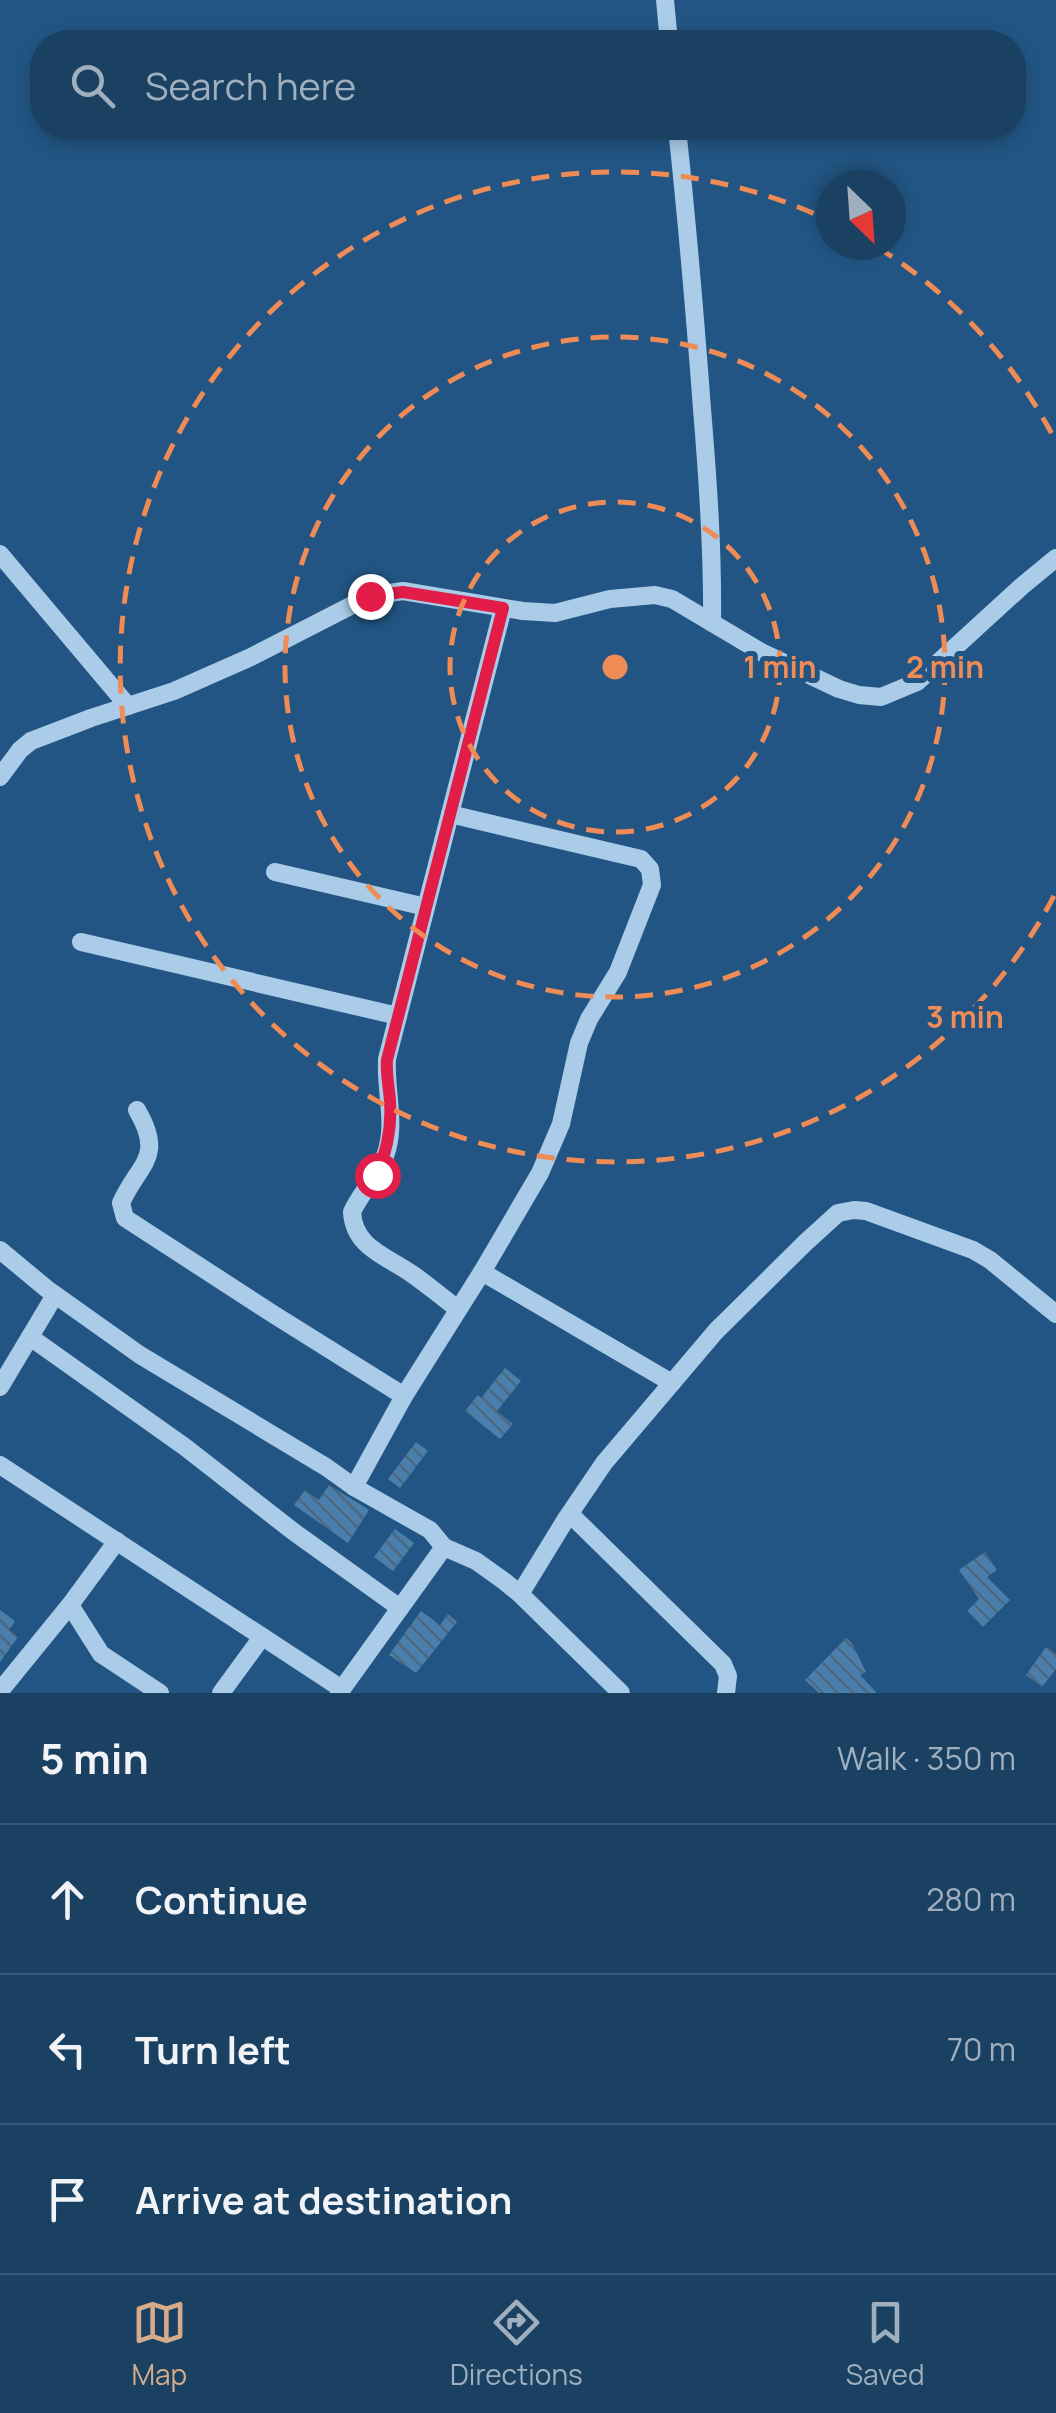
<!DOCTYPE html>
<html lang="en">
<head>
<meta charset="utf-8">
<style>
  body { margin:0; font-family:Manrope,sans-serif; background:#234768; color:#f1f3f6 }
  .compass { position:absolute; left:816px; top:170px; width:90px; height:90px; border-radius:50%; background:#1a4062; box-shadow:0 5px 15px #0003; rotate:155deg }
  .stop { position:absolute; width:30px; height:30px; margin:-22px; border:8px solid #e11d48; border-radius:50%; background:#fff }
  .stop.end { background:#e11d48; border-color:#fff; box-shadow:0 2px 10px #0008 }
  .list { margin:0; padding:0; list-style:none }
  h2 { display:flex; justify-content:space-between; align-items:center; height:130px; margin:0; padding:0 40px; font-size:42px }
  h2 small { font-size:32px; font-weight:400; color:#9fafbe }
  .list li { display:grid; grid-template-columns:65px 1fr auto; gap:30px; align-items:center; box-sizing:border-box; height:150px; padding:0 40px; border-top:2px solid #385977 }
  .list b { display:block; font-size:38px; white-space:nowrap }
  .list em { font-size:32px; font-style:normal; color:#9fafbe }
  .icon { flex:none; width:55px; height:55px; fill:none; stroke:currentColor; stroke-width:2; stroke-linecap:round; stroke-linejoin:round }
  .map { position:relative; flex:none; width:1056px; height:1693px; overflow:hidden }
  .search { position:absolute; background:#1a4062; box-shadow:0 5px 15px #0003; left:30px; right:30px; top:30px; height:110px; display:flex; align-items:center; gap:25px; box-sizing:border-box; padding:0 35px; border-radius:40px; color:#9fafbe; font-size:38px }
  .sheet { height:580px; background:#1a4062 }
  nav { display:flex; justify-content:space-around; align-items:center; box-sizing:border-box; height:140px; border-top:2px solid #385977; background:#1a4062; font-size:28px; color:#9fafbe }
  nav a { display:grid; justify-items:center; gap:5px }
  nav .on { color:#d6ab8b }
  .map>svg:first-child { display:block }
</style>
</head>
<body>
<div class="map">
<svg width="1056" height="1693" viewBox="0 0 1056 1693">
  <defs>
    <pattern id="building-back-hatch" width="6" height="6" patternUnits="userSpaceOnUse" patternTransform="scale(2.5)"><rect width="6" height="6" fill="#4b7fab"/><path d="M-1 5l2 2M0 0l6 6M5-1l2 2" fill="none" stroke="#4b6880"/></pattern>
  </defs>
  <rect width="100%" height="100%" fill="#225583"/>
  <g fill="url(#building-back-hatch)">
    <path d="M505 1368 521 1381 497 1411 513 1424 500 1439 465 1411 478 1395 481 1398Z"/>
    <path d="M416 1442 428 1451 400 1488 388 1479Z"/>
    <path d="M329 1485 369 1510 348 1543 294 1505 305 1490 319 1500Z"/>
    <path d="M395 1529 414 1543 393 1571 374 1557Z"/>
    <path d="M985 1552 997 1570 987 1577 1010 1600 983 1627 967 1611 979 1599 959 1570Z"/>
    <path d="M0 1610 15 1621 9 1630 18 1637 0 1662Z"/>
    <path d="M421 1611 440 1625 448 1614 457 1622 416 1673 389 1655Z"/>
    <path d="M846 1638 852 1643 866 1672 860 1675 877 1693H819L805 1680Z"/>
    <path d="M1046 1647 1056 1654V1669L1042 1687 1026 1675Z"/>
  </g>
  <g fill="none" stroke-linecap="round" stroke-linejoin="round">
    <g stroke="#aacce8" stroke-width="18">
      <path d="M665 0 669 42"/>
      <path d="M677 128C687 221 695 315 702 409 708 481 713 551 712 623"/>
      <path d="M0 554 128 706"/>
      <path d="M0 777 20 750 31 741 91 718 174 691 251 657 370 596 403 591 523 611 555 613 610 599 655 595 672 599 763 653 839 689 859 695 881 697 917 682 1022 586 1056 558"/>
      <path d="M275 872 426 907"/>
      <path d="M81 942 398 1016"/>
      <path d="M137 1110C165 1158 139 1163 121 1203L125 1218 273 1314 404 1396"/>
      <path d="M0 1250 47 1289 140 1355 326 1467 354 1487 430 1530 444 1547 476 1561 504 1581 520 1594 621 1693"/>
      <path d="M482 1272 672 1383"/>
      <path d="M458 1309C443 1298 428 1285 412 1274 387 1256 354 1248 352 1212 361 1192 377 1178 385 1156 397 1125 385 1092 387 1059L503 608"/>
      <path d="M30 1337 185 1447 294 1532 400 1608"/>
      <path d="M0 1387 55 1295"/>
      <path d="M0 1465 342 1689"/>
      <path d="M354 1487 404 1396 482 1272 540 1173 561 1124 579 1043 589 1019 618 972 652 885 650 869 641 859 450 814"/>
      <path d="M570 1514 723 1664 728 1676 726 1693"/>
      <path d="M520 1594 566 1519 604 1463 716 1331 805 1243 838 1213 854 1210 866 1211 973 1250 990 1260 1056 1314"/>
      <path d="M70 1605 101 1654 160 1693"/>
      <path d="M0 1691 70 1605 117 1541"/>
      <path d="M221 1693 262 1637"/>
      <path d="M339 1693 444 1547"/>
    </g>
  </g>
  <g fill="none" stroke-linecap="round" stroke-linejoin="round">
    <path stroke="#e11d48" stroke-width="12" d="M370 596 403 592 503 608 387 1060C386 1074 389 1087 390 1101 392 1128 387 1151 377 1175"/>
  </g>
  <g fill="none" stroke="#ef8b55" stroke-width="5" stroke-dasharray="18 12">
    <circle cx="615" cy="667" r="165"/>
    <circle cx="615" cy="667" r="330"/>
    <path d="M1054 896A495 495 0 1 1 828 220M877 247A495 495 0 0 1 1054 438"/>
  </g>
  <circle cx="615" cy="667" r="15" fill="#ef8b55" stroke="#225583" stroke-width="5"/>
  <g font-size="30" text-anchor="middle" font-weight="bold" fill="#ef8b55" stroke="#225583" stroke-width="10" stroke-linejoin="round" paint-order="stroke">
    <text x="780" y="678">1 min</text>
    <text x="945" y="678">2 min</text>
    <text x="965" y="1028">3 min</text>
  </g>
</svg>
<svg class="compass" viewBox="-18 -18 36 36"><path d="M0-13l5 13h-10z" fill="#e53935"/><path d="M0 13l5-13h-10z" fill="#9fafbe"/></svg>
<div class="stop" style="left:377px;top:1175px"></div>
<div class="stop end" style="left:370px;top:596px"></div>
<div class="search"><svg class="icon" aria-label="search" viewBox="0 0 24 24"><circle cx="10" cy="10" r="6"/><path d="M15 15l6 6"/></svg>Search here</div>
</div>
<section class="sheet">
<h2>5 min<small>Walk · 350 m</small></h2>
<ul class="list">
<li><svg class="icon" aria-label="ahead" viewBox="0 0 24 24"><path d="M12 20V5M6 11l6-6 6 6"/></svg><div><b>Continue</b></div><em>280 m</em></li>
<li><svg class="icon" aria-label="left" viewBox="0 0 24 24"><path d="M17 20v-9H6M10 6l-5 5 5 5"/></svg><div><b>Turn left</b></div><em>70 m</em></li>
<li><svg class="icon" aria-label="arrive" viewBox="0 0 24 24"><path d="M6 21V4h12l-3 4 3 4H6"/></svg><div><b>Arrive at destination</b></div></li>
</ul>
</section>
<nav>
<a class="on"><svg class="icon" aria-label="map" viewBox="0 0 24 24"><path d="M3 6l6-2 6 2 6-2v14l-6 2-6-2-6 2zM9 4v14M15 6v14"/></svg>Map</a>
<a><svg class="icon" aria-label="directions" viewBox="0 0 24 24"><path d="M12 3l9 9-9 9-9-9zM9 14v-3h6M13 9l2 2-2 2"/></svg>Directions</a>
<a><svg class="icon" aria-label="saved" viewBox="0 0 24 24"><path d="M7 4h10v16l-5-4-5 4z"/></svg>Saved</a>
</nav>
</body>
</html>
